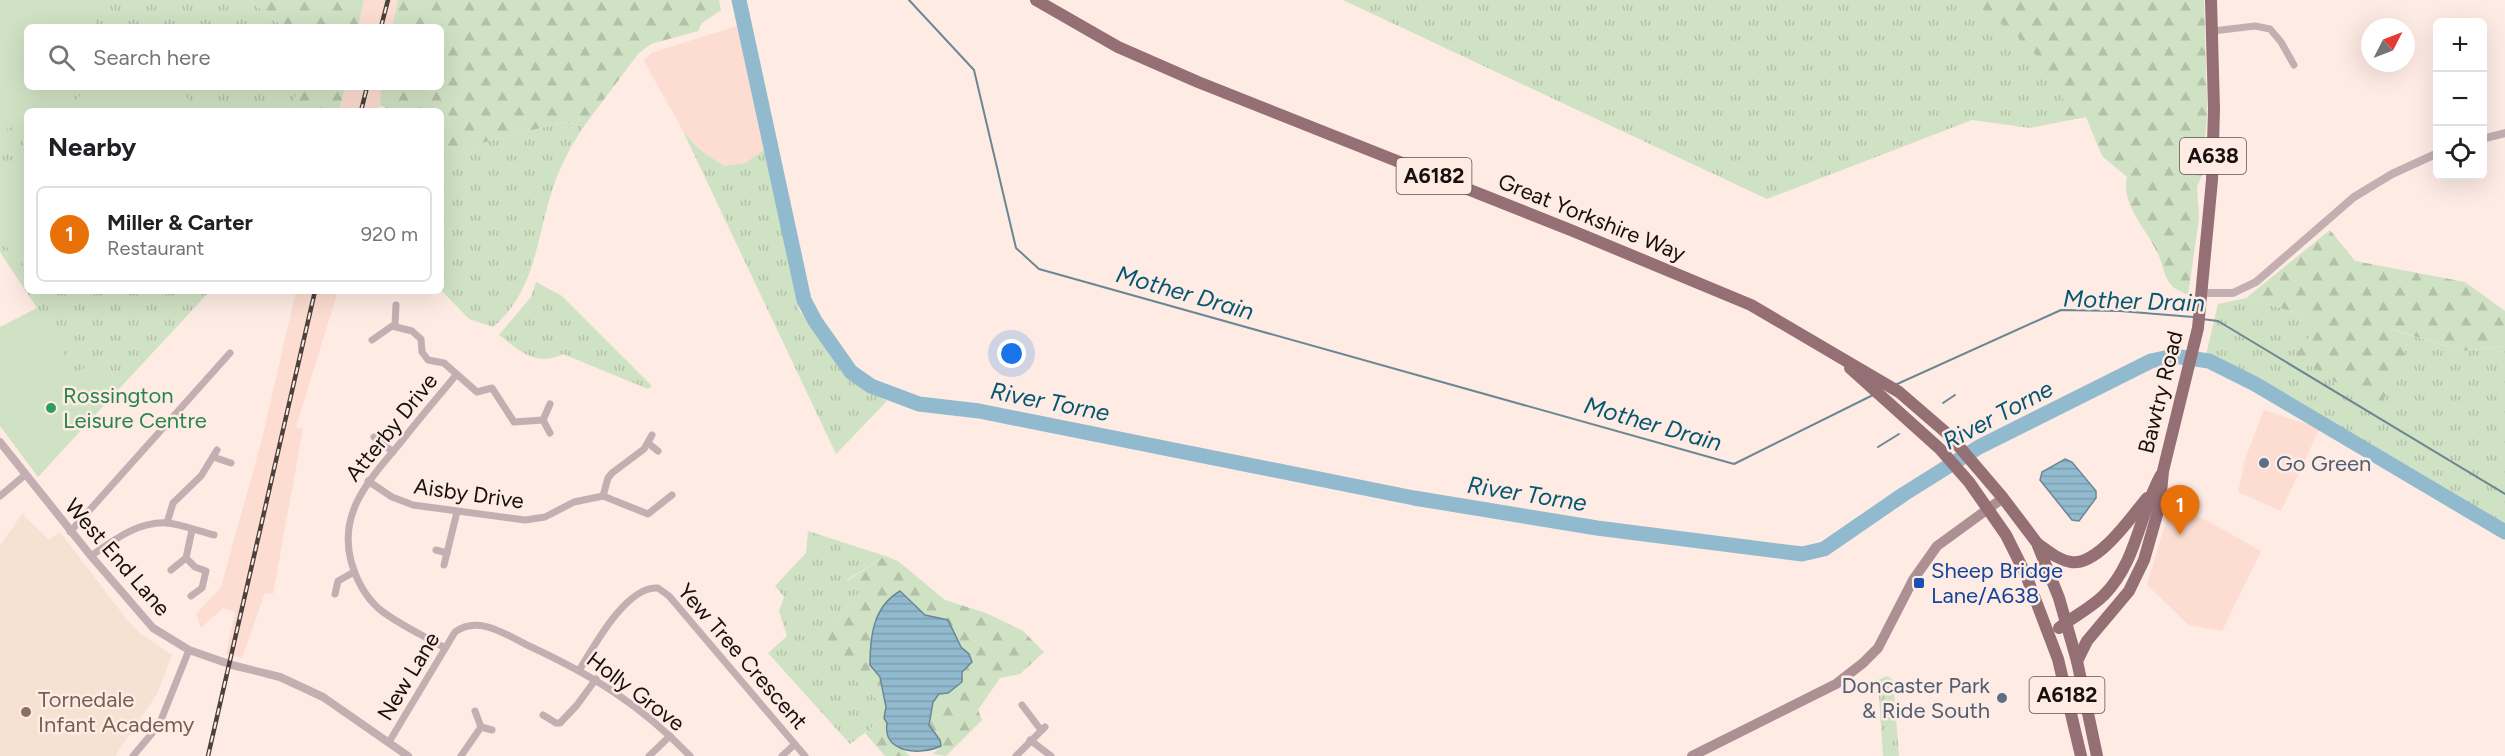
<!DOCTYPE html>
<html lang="en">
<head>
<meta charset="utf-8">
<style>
  body { margin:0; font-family:Figtree,sans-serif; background:#f2f2f2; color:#202124 }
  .controls { position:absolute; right:18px; top:18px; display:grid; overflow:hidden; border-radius:9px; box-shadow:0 6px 24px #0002 }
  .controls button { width:54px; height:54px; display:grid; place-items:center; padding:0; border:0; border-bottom:2px solid #e0e0e0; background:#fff; color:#202124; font:30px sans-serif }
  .compass { position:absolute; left:2361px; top:18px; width:54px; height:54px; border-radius:50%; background:#fff; box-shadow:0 6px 24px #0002; rotate:48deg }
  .you { position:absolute; left:1012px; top:354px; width:21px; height:21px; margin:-15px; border:4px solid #fff; border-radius:50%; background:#1a73e8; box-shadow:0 0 0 9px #1a73e833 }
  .badge { display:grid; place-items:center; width:39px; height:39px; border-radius:50%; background:#111827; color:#fff; font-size:20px; font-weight:700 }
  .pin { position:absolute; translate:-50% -50px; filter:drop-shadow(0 2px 3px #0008) }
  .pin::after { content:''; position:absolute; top:32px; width:21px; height:18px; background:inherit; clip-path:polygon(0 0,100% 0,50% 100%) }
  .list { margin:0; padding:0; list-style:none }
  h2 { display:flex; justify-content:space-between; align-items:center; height:78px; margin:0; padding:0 24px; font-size:26px }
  h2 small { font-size:20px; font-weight:400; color:#757577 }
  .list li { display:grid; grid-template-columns:39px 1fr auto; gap:18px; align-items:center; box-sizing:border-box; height:96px; margin:0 12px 12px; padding:0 12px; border:2px solid #e0e0e0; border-radius:9px }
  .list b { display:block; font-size:22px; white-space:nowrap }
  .list p { margin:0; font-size:20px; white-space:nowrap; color:#757577 }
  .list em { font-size:20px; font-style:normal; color:#757577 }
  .icon { flex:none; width:33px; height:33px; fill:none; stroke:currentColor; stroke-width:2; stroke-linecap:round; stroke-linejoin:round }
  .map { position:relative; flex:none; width:2505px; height:756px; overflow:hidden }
  .search { position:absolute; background:#fff; box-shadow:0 6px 24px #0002; left:24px; top:24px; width:420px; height:66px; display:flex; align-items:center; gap:15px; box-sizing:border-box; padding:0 21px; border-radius:9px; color:#757577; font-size:22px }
  .panel { position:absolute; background:#fff; box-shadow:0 6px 24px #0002; left:24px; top:108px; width:420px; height:186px; border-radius:9px }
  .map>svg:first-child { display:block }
</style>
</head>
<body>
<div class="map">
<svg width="2505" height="756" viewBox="0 0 2505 756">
  <defs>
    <pattern id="grass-tufts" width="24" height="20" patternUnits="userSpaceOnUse" patternTransform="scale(1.5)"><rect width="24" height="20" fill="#d0e2c4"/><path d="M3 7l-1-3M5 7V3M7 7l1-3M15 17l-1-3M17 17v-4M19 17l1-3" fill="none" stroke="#b2c1a7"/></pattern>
    <pattern id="forest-firs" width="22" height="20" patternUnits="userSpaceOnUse" patternTransform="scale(1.5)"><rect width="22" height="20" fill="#d0e2c4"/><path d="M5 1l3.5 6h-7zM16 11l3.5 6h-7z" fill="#b2c1a7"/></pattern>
    <pattern id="water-rules" width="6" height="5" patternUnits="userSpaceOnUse" patternTransform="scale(1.5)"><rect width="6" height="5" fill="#91bace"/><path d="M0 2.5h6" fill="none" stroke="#7c9fb0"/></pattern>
  </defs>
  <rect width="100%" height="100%" fill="#feebe4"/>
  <g fill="#fdddd1">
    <path d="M364 0H398L392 27H358Z"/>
    <path d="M743 24 768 147 745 163 724 166 699 149 683 131 644 61 651 53Z"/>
    <path d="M345 87H381L379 111H339Z"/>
    <path d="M296 291H338L296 427 303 429 273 594 265 593 242 658 226 654 235 612 223 608 201 628 196 614 221 587 262 439Z"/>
    <path d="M2264 410 2320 428 2281 511 2238 492 2245 459Z"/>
    <path d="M2172 501 2261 551 2222 631 2189 625 2147 585Z"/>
  </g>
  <path fill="#f6e1d3" d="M22 514 49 540 60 532 127 620 141 634 172 655 157 694 115 756H0V546Z"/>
  <g fill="url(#grass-tufts)">
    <path d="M0 0H249L284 27H27V87H298L292 111H27V291H210L119 389 105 358 75 374 37 308 0 252Z"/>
    <path d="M1343 0H2204L2207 113 2086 117 2030 128 1972 120 1767 199Z"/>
    <path d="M564 122 584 126C571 146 560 166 553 188 536 238 536 291 493 327L469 319 441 290V142L462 154 478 144Z"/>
    <path d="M683 131 699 149 724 166 745 163 768 147 799 310 854 382 887 401 836 454Z"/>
    <path d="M536 282 562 296 652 386 648 389 563 354C535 367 520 351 499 335L531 297Z"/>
    <path d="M2246 298 2323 320 2296 356 2390 329 2462 351 2503 346 2505 348V524L2243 370 2206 355 2218 304Z"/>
    <path d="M808 531 885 556 847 580 860 591 831 630 847 672 886 707 884 718 850 744 768 653 787 636 779 611 784 597 775 586 806 553Z"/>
    <path d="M1887 676 1893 680 1899 756H1883L1878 680Z"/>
  </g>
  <g fill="url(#forest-firs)">
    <path d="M249 0H364L358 27H284Z"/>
    <path d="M398 0H719L721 10 702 23 698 31 651 44 638 54 584 126 564 122 478 144 462 154 441 142V111H391L380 105 381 87H441V27H392Z"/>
    <path d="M1974 0H2204L2207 113 2203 173 2197 187 2199 219 2188 295C2183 292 2176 290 2172 286 2162 274 2164 265 2157 252 2147 230 2120 203 2127 177L2102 156 2086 117 2062 121 2066 108 2065 102 2040 60 2024 42Z"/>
    <path d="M298 87H345L339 111H292Z"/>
    <path d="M2330 230 2355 261 2465 282 2505 311V348L2502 346 2462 351 2391 329 2410 363 2377 408 2295 356 2322 320 2246 298Z"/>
    <path d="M885 556 898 561 945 600 986 613 1023 631 1044 652 1020 674 1000 678 978 710 982 720 946 756 933 754 941 746 929 725 933 702 968 666 969 654 961 647 948 620 925 615 901 591 891 597 874 621 886 707 847 672 826 645 831 630 860 591 847 581Z"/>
    <path d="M884 718 887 723 886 734 910 756H885L865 733Z"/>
  </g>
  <g fill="#d0e2c4">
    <path d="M0 0H85L92 8 97 27H27V87H82C67 104 50 111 27 111V120L0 133Z"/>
    <path d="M89 87H177L199 111H71L68 107Z"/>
    <path d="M27 152V269L0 239V177Z"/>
    <path d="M37 308 75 373 105 358 119 389 38 477 0 426V327Z"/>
  </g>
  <g fill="url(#water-rules)" stroke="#6c8794" stroke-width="1.5">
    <path d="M2065 459 2072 462 2096 491V498L2079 521 2072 520 2040 480 2042 472Z"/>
    <path d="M900 591 925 615 948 620 961 647 969 654 972 662 962 672V682L948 693 939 694 933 702 929 725 940 740 941 746C920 756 882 753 887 723L884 718 886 707 880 677 870 665C870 636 873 607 900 591Z"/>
  </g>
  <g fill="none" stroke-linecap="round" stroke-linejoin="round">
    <g stroke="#6c8794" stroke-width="2">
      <path d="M909 0 974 70 1016 248 1039 269 1734 464 1873 395"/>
      <path d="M2202 319 2218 321 2505 494"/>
      <path d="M1895 385 2061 310 2120 311 2193 317"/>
      <path d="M1943 403 1955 395"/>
      <path d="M1878 447 1899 434"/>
    </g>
    <path stroke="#91bace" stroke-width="15" d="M739 0 804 300 815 321 851 372 871 386 919 404 979 411 1414 498 1597 528 1802 554 1824 549 1904 494 1979 447 2151 361 2174 356 2209 361 2255 384 2505 532"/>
    <g stroke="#c3afb1" stroke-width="7">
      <path d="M2213 31 2255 26 2270 29 2281 42 2294 65"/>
      <path d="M395 325 396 305"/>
      <path d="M372 340 392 326 412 331 421 339 422 352 428 360 444 363 477 392 492 388 514 422 543 420"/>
      <path d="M550 404 543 420 550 433"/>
      <path d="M374 437 393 452"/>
      <path d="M648 443 658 451"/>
      <path d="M213 457 231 463"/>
      <path d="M368 481 392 497 413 505 525 520 545 517 574 502 603 496 608 478 612 473 644 449 652 435"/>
      <path d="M0 496 25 475"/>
      <path d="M603 496 648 514 672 495"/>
      <path d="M167 523 173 503 201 476 217 450"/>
      <path d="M70 532 230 353"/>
      <path d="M436 550 447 553"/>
      <path d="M91 556C114 540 138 521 168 523 183 525 199 531 214 535"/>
      <path d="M186 558 192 530"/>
      <path d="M444 565 457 512"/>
      <path d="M171 570 186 558 195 567 206 571 202 588 191 596"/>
      <path d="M335 594 338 581 354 572"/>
      <path d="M445 648C423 635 397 624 378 608 365 596 356 579 351 561 338 511 371 478 401 442 419 419 438 397 456 375"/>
      <path d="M580 669C594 646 627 585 658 588L669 596 805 756"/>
      <path d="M1022 705 1041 730"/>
      <path d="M475 711 481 727"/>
      <path d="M543 715 556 723H560L577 705 596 679"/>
      <path d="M1030 740 1051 756"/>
      <path d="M389 742 455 632C478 615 505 634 527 645 592 675 640 704 690 756"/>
      <path d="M133 756 159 725 189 650"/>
      <path d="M461 756 481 727 492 730"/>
      <path d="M649 756 670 736"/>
      <path d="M782 756 795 744"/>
      <path d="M1016 756 1045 727"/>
    </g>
    <g stroke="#c3afb1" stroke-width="8">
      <path d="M2482 139 2505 133"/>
      <path d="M2202 293H2233L2256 282 2354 197 2392 174 2438 153"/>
      <path d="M0 442 91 556 153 628 189 650 232 665 280 677 323 697 408 756"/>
    </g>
    <path stroke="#ad9093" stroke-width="10" d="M1692 756 1836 684 1863 663 1878 648 1913 580 1937 546 2003 498"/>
    <g stroke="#946f74" stroke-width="12">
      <path d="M1036 0 1118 47 1198 82 1573 231 1751 305 1899 392 1950 436 2003 498 2037 543 2059 598 2077 661 2097 756"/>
      <path d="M1850 368 1940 449 1969 482 2006 535 2026 575 2058 659 2081 756"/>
      <path d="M2038 544C2048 551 2058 560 2071 562 2098 566 2131 517 2147 498"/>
      <path d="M2059 628C2074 616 2091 608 2104 595 2137 562 2139 514 2161 475"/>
      <path d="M2077 661 2087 641 2129 591 2144 560 2160 504 2163 471 2198 328 2212 180 2214 109 2211 0"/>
    </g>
    <g stroke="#4b413d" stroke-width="4.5">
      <g id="rail">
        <path d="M381 27 388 0"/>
        <path d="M361 111 367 87"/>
        <path d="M208 756 315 291"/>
      </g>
    </g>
    <use href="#rail" stroke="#feebe4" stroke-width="2" stroke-dasharray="7" stroke-linecap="butt"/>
  </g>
  <circle fill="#2e9e5b" stroke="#feebe4" stroke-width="2" cx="51" cy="408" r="6"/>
  <g fill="#5c6f8a" stroke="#feebe4" stroke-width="2">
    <circle cx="2264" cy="463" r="6"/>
    <circle cx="2002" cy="698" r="6"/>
  </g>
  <rect fill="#1a4fb4" stroke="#feebe4" stroke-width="2" x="1913" y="577" width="12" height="12" rx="3"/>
  <circle fill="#8d6e63" stroke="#feebe4" stroke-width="2" cx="26" cy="712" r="6"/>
  <g text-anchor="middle" stroke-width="5" stroke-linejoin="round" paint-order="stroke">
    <g fill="#feebe4" stroke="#5c524e" stroke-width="1.5">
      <rect x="2180" y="138" width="66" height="36" rx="4.5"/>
      <rect x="1396.5" y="158" width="75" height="36" rx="4.5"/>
      <rect x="2029.5" y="677" width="75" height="36" rx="4.5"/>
    </g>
    <g font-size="21" font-weight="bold" fill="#17100d">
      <text x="2213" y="163">A638</text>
      <text x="1434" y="183">A6182</text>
      <text x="2067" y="702">A6182</text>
    </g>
    <g font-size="22" fill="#17100d" stroke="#feebe4">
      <text transform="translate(1592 217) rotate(22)" y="8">Great Yorkshire Way</text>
      <text transform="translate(2160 392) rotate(-76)" y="8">Bawtry Road</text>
      <text transform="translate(391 427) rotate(-51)" y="8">Atterby Drive</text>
      <text transform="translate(469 493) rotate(8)" y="8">Aisby Drive</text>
      <text transform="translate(118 557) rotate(49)" y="8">West End Lane</text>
      <text transform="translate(743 656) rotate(49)" y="8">Yew Tree Crescent</text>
      <text transform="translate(408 676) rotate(-59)" y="8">New Lane</text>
      <text transform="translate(636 691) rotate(37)" y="8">Holly Grove</text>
    </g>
    <g font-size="22" fill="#27864d" stroke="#feebe4" text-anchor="start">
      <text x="63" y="403">Rossington<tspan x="63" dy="25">Leisure Centre</tspan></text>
    </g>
    <g font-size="22" fill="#4e5e75" stroke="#feebe4" text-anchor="start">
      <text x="2276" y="471">Go Green</text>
      <text x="1990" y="693" text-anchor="end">Doncaster Park<tspan x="1990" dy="25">&amp; Ride South</tspan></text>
    </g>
    <g font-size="22" fill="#164399" stroke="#feebe4" text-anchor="start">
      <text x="1931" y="578">Sheep Bridge<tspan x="1931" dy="25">Lane/A638</tspan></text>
    </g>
    <g font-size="22" fill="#785e54" stroke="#feebe4" text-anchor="start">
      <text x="38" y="707">Tornedale<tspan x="38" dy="25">Infant Academy</tspan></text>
    </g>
    <g font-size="24" font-style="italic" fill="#045672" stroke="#feebe4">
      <text transform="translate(1185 293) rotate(16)" y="8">Mother Drain</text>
      <text transform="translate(2134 301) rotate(2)" y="8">Mother Drain</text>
      <text transform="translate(1050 402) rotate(11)" y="8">River Torne</text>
      <text transform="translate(1998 415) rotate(-28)" y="8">River Torne</text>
      <text transform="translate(1653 424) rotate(16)" y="8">Mother Drain</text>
      <text transform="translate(1527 494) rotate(9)" y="8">River Torne</text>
    </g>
  </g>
</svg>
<div class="controls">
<button>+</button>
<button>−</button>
<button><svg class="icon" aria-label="locate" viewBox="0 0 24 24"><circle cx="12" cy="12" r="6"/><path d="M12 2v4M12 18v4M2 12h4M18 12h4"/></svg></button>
</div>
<svg class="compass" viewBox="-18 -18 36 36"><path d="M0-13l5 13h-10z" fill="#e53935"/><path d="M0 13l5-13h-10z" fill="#757577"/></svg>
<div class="you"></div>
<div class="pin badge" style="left:2180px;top:535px;background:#e8710a">1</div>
<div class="search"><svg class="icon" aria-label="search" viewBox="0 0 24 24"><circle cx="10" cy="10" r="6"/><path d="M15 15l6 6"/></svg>Search here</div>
<section class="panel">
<h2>Nearby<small></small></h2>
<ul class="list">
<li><span class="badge" style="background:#e8710a">1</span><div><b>Miller &amp; Carter</b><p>Restaurant</p></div><em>920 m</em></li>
</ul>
</section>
</div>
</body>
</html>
